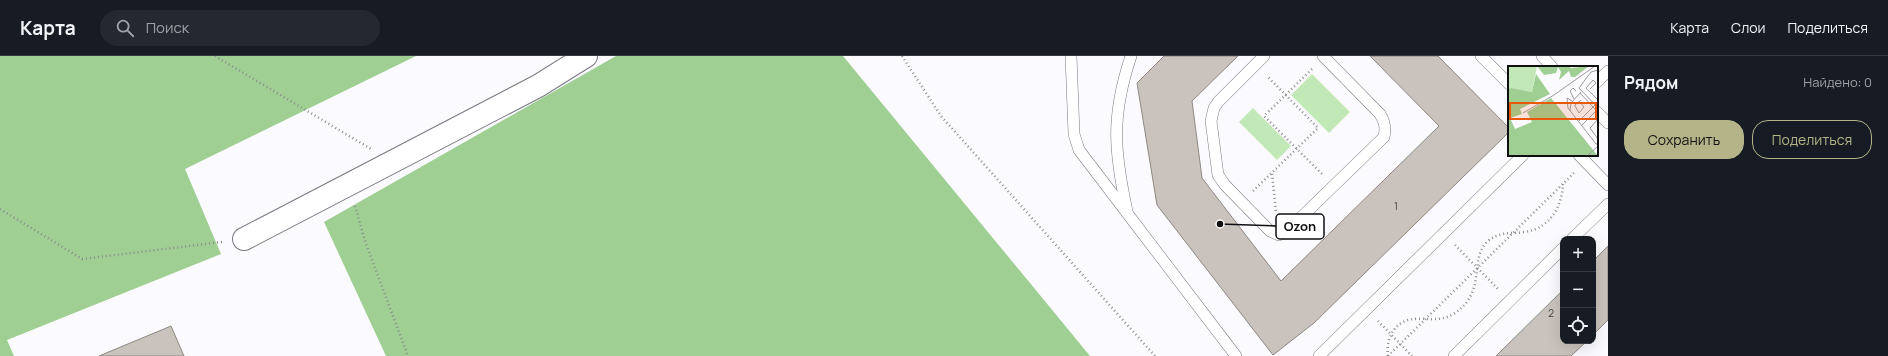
<!DOCTYPE html>
<html lang="ru">
<head>
<meta charset="utf-8">
<style>
  body { margin:0; font-family:Manrope,sans-serif; background:#242831; color:#f1f3f6 }
  .controls { position:absolute; right:12px; bottom:12px; display:grid; overflow:hidden; border-radius:8px; box-shadow:0 4px 16px #0002 }
  .controls button { width:36px; height:36px; display:grid; place-items:center; padding:0; border:0; border-bottom:1px solid #363941; background:#171b24; color:#f1f3f6; font:20px sans-serif }
  .list { margin:0; padding:0; list-style:none }
  h2 { display:flex; justify-content:space-between; align-items:center; height:52px; margin:0; padding:0 16px; font-size:17px }
  h2 small { font-size:13px; font-weight:400; color:#9ea1a6 }
  .actions { display:flex; gap:8px; padding:12px 16px }
  .actions a { flex:1; padding:9px 0; border:1px solid #b5b488; border-radius:16px; text-align:center; font-size:14px; color:#b5b488 }
  .actions .main { background:#b5b488; color:#111 }
  .icon { flex:none; width:22px; height:22px; fill:none; stroke:currentColor; stroke-width:2; stroke-linecap:round; stroke-linejoin:round }
  .map { position:relative; flex:none; width:1608px; height:300px; overflow:hidden }
  header { display:flex; align-items:center; gap:24px; box-sizing:border-box; height:56px; padding:0 20px; background:#171b24; border-bottom:1px solid #363941 }
  header strong { font-size:19px }
  nav { display:flex; gap:22px; margin-inline-start:auto; font-size:14px }
  .search { width:280px; height:36px; background:#242831; display:flex; align-items:center; gap:10px; box-sizing:border-box; padding:0 14px; border-radius:22px; color:#9ea1a6; font-size:15px }
  main { display:flex }
  aside { flex:1; background:#171b24 }
  .map>svg:first-child { display:block }
</style>
</head>
<body>
<header>
<strong>Карта</strong>
<div class="search"><svg class="icon" aria-label="search" viewBox="0 0 24 24"><circle cx="10" cy="10" r="6"/><path d="M15 15l6 6"/></svg>Поиск</div>
<nav><a>Карта</a><a>Слои</a><a>Поделиться</a></nav>
</header>
<main>
<div class="map">
<svg width="1608" height="300" viewBox="0 0 1608 300">
  <rect width="100%" height="100%" fill="#fafaff"/>
  <g fill="#c2e8b7">
    <path d="M1312 18 1350 56 1329 77 1291 39Z"/>
    <path d="M1253 52 1291 90 1277 104 1239 66Z"/>
  </g>
  <g fill="#9fcf92">
    <path d="M0 0H416L185 113 221 198 7 284 14 300H0Z"/>
    <path d="M616 0H843L1090 300H386L324 166Z"/>
  </g>
  <g fill="#cac3bd" stroke="#8d8882">
    <path d="M1164 0H1238L1192 45 1202 122 1281 225 1439 70 1370 0H1438L1509 72V76L1314 267 1273 299 1157 149 1137 27Z"/>
    <path d="M1608 190V264L1593 279V205Z"/>
    <path d="M1563 234V285H1587L1571 300H1496Z"/>
    <path d="M171 270 184 300H99Z"/>
  </g>
  <g fill="none" stroke-linecap="round" stroke-linejoin="round">
    <g stroke="#797980" stroke-width="12">
      <g id="lane">
        <path d="M1071 0 1074 78 1079 94 1236 300"/>
        <path d="M1264 0 1218 46 1214 52 1211 65 1218 119 1225 129 1270 175 1279 179 1287 175 1384 81C1386 72 1385 66 1380 58L1323 0"/>
        <path d="M1481 0 1509 28"/>
        <path d="M1542 0 1552 11"/>
        <path d="M1597 26 1608 15"/>
        <path d="M1597 56 1608 67"/>
        <path d="M1579 99 1608 129"/>
        <path d="M1127 155C1114 95 1111 60 1131 0"/>
        <path d="M1572 183 1608 148"/>
        <path d="M1319 300 1523 99"/>
        <path d="M1454 300 1563 192"/>
      </g>
    </g>
    <g stroke="#797980" stroke-width="24">
      <path id="street" d="M244 183 538 30 586 0"/>
    </g>
    <g stroke="#8c8c90" stroke-width="2.5" stroke-dasharray="1 3" stroke-linecap="butt">
      <path d="M215 0 371 93"/>
      <path d="M902 0 941 60 1155 300"/>
      <path d="M1312 13 1264 60 1322 118"/>
      <path d="M1272 118 1276 156"/>
      <path d="M1253 135 1318 72 1267 20"/>
      <path d="M355 150 365 185 408 300"/>
      <path d="M0 153 82 203 222 186"/>
      <path d="M1455 189 1498 233"/>
      <path d="M1378 265 1412 300"/>
      <path d="M1388 300C1386 285 1392 269 1408 264 1425 260 1438 268 1455 257 1488 234 1468 203 1488 185 1500 175 1512 178 1525 176 1550 172 1562 151 1563 128"/>
      <path d="M1388 300 1574 117"/>
    </g>
    <use href="#lane" stroke="#fff" stroke-width="11"/>
    <use href="#street" stroke="#fff" stroke-width="22"/>
  </g>
  <g text-anchor="middle" stroke-width="3" stroke-linejoin="round" paint-order="stroke">
    <g font-size="10" fill="#3e3c3d">
      <text x="1396" y="154">1</text>
      <text x="1551" y="261">2</text>
    </g>
  </g>
  <g transform="translate(1508 10)">
    <rect width="90" height="90" fill="#fafaff"/>
    <path d="M0 0H29L24 26 3 22 0 24Z" fill="#c2e8b7"/>
    <path d="M29 0H61L63 2 81 0 67 11H63L61 5 51 14 53 6 50 1 48 7 36 9ZM28 8 42 28 12 43 14 48 2 52 7 63 24 56 19 46 43 32 90 90H0V24L3 22 24 26Z" fill="#9fcf92"/>
    <path fill="none" stroke="#9c9ca0" stroke-width="1" d="M90 4 83 6 71 22 90 42M82 23 88 17 85 14 78 22 90 34M72 27 85 41 90 36M66 33 62 25 65 22 68 25M64 35 59 32 60 42 88 78H90M71 35 76 41 71 47 67 40V39L73 34M62 45 63 37 73 26M15 47 46 29 87 0M90 53 82 62 90 73M70 56 85 41 90 46M73 60 90 43M79 90 90 80"/>
    <path fill="#e8590c" fill-opacity="0.15" stroke="#e8590c" stroke-width="2" d="M2 37H88V53H2Z"/>
    <rect width="90" height="90" fill="none" stroke="#0f0f12" stroke-width="2"/>
  </g>
  <path fill="none" stroke="#0f0f12" stroke-width="1.5" d="M1220 168L1276 170"/>
  <circle fill="#0f0f12" stroke="#fff" stroke-width="1.5" cx="1220" cy="168" r="4"/>
  <rect fill="#fff" stroke="#0f0f12" stroke-width="1.5" x="1276" y="158" width="48" height="25" rx="4"/>
  <g font-size="13" text-anchor="middle" font-weight="bold" fill="#0f0f12">
    <text x="1300" y="175">Ozon</text>
  </g>
</svg>
<div class="controls">
<button>+</button>
<button>−</button>
<button><svg class="icon" aria-label="locate" viewBox="0 0 24 24"><circle cx="12" cy="12" r="6"/><path d="M12 2v4M12 18v4M2 12h4M18 12h4"/></svg></button>
</div>
</div>
<aside>
<h2>Рядом<small>Найдено: 0</small></h2>
<ul class="list">
</ul>
<div class="actions"><a class="main">Сохранить</a><a>Поделиться</a></div>
</aside>
</main>
</body>
</html>
